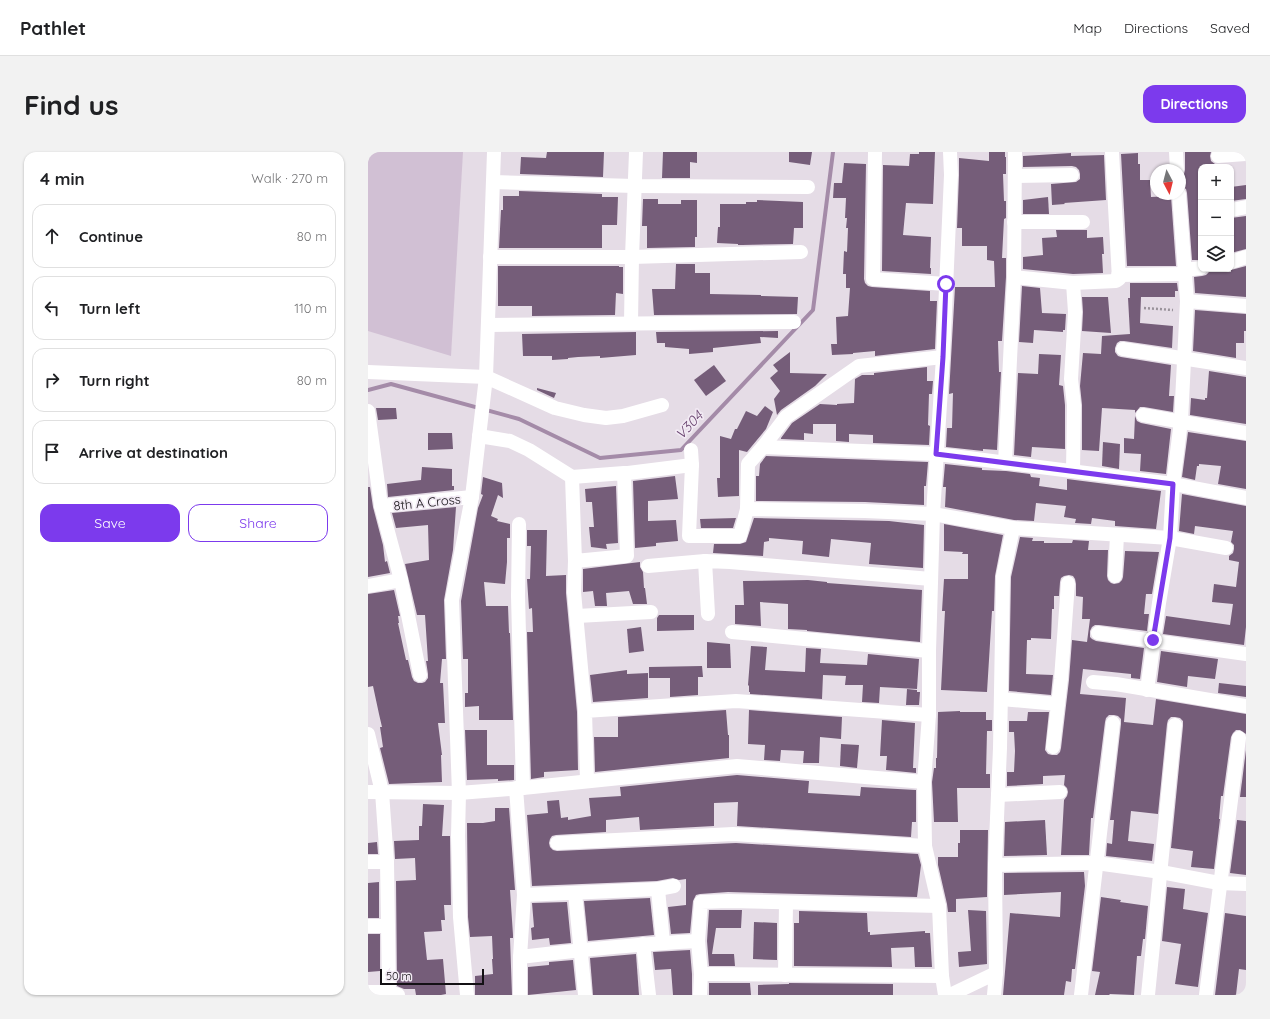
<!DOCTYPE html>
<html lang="en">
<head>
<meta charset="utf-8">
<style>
  body { margin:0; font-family:Quicksand,sans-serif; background:#f2f2f2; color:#202124 }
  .controls { position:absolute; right:12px; top:12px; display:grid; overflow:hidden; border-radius:8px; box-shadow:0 1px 3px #0004 }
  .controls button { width:36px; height:36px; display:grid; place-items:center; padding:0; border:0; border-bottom:1px solid #e0e0e0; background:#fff; color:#202124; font:20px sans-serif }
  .compass { position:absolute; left:782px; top:12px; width:36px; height:36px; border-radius:50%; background:#fff; box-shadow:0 1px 3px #0004; rotate:173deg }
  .scale { position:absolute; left:12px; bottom:10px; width:104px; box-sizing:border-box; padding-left:4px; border:2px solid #131014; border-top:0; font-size:11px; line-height:14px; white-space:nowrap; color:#131014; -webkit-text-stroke:3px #f2eaf4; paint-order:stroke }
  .stop { position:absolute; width:12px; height:12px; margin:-9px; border:3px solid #7c3aed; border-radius:50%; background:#fff }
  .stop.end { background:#7c3aed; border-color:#fff; box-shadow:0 1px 4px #0008 }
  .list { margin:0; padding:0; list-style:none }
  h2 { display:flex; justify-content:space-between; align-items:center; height:52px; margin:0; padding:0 16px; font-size:17px }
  h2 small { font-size:13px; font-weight:400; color:#757577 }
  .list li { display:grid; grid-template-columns:26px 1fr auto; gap:12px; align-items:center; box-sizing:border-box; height:64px; margin:0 8px 8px; padding:0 8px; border:1px solid #e0e0e0; border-radius:12px }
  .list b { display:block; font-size:15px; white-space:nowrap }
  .list em { font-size:13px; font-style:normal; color:#757577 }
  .actions { display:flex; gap:8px; padding:12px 16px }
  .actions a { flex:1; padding:9px 0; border:1px solid #7c3aed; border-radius:12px; text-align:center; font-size:14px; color:#7c3aed }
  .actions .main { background:#7c3aed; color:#fff }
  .icon { flex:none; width:22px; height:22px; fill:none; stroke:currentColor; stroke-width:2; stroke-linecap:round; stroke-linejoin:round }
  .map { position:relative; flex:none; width:878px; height:843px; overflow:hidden; border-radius:12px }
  header { display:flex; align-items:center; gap:24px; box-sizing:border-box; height:56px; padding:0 20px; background:#fff; border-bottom:1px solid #e0e0e0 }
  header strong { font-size:19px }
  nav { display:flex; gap:22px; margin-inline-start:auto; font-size:14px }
  .intro { display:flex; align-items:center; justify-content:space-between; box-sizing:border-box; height:96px; padding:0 24px }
  h1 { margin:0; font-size:28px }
  .button { padding:10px 18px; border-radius:12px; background:#7c3aed; color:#fff; font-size:14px; font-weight:700 }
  main { display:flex; gap:24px; padding:0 24px }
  aside { flex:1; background:#fff; border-radius:12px; box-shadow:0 1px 3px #0004 }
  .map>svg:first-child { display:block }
</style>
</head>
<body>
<header>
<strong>Pathlet</strong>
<nav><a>Map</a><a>Directions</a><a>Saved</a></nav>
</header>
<div class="intro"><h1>Find us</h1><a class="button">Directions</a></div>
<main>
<aside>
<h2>4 min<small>Walk · 270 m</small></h2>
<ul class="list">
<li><svg class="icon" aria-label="ahead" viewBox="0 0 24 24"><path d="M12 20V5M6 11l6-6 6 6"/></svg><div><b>Continue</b></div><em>80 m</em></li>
<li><svg class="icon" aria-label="left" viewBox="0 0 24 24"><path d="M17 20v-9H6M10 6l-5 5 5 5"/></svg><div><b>Turn left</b></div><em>110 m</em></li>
<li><svg class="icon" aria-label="right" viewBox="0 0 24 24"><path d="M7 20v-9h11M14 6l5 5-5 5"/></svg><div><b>Turn right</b></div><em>80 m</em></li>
<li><svg class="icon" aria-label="arrive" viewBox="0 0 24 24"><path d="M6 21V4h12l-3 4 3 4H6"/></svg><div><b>Arrive at destination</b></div></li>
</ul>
<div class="actions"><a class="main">Save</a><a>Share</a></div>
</aside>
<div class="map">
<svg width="878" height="843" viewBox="0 0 878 843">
  <rect width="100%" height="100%" fill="#e5dce6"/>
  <path fill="#d1c0d4" d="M0 0H95L83 204 0 179Z"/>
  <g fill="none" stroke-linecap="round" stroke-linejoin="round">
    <path stroke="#a48ba8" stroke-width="4" d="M0 238 23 232 151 267 232 306 313 298 445 158 465 0"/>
  </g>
  <g fill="#755d79">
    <path d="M179 0H236L235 25 152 22 153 5 178 6Z"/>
    <path d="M295 0H329V11L322 10V26H294Z"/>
    <path d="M421 0H444L442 13 421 10Z"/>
    <path d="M551 0H567L565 52 538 51 535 83 563 85 562 116H563V122L514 119 515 13 541 14 542 2H551Z"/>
    <path d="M621 0H637V5H638V22H635L636 49H638V66L636 67 634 106H638V125L634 189H630L631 220H633L629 298 615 297V299L578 295 579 276H584L585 241 581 242 587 135H627L626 109 619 108V94H594V76H589L591 23V6L621 9Z"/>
    <path d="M817 0H843L842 4 843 9 847 12H854L855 15H832L833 108H824L819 41 818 37 813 34V25L816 22 817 18Z"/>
    <path d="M703 1V4L736 3 738 48 696 51 697 52 684 53 683 32 708 30 712 27V22L711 18 708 15 704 14 655 15V4Z"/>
    <path d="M770 1V12H772V28H782L783 45 803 44 808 114H759L753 2Z"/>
    <path d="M476 11 498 12 496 127 497 131 500 134 504 135 562 139V149H569L567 197 507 204V199L485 201V202L464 203 463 192H469L468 165 480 164 482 136H478V122H475L476 99 479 100 480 76H478L479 66H477L478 46H465L466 31H474Z"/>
    <path d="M878 33V47L863 49V35Z"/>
    <path d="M151 39 234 42V45H250L249 73H234V96H131L133 58H135V44H151Z"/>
    <path d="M680 45 681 62H655V48Z"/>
    <path d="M275 47H290V52H313V48H329V85H327V95L279 96V74H274Z"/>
    <path d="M389 48 435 50V76H426L425 92 374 93H370V92L349 91 350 75H352V52H378V50H389Z"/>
    <path d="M878 64V97L863 101V66Z"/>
    <path d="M688 78H719V86L735 85 736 102H734L735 121 705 122 655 117V105L675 103 674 86 689 85Z"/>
    <path d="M308 112H327V121H342V142L393 143V144L430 145 429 162 286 163 284 137H307Z"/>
    <path d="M130 114H251V115H255V142L248 141 247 163 164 164V154H130Z"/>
    <path d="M878 114V145L827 141 826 125 834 124 838 123 841 120H863V118Z"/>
    <path d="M762 131H809L810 139H807V145H773L772 171 805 174 804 196 756 189H752L749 191 747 196V200L750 204 753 205 803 213 801 244H806L805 260 776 255H772L767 261V258L734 256 731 299 714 298V253L712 234 715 201 733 202 734 184 762 182 760 146H762Z"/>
    <path d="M654 134 672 136 674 161 698 162 697 178H695V180L666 178 665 191 651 190Z"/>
    <path d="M714 145H740L743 181 714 179 715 160Z"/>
    <path d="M827 158 878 162V179H876V191H868V206L825 199Z"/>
    <path d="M410 179V186L392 185 393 191 345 196V200L321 202V197L297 195V191H289L288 180Z"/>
    <path d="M268 180V203L232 206V204L210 205 200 206V207L184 208V204H155L154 182Z"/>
    <path d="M422 200V221L459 222 447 234 413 258 409 263 406 247 412 239 402 226 410 219 405 213Z"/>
    <path d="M671 202 693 203 691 233 695 234 697 253V297L664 295 663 305 646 303 650 221 670 222Z"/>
    <path d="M346 213 358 229 338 244 326 228Z"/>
    <path d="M559 215V229H565L564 242H561L560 273 562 274 561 293 505 291V283L481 282V290L468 289V272H445V282L436 281V288L413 287V286L424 271 452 252 469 253V252L486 251 487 227 494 223H506V221Z"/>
    <path d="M841 219 878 225V272L822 263 823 246 837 248V246H839Z"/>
    <path d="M169 236 188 241 186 246 169 238Z"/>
    <path d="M397 254 405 260 398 277 379 300 371 298V344L350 345 349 326H352V284L363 287 367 277H369L378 259 389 264Z"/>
    <path d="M8 256H28L29 267 10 268Z"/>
    <path d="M767 264 769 269 773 271 803 277 798 322 772 319 773 302 756 301V286L766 287Z"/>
    <path d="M820 280 878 289V337L850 332 853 314 831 312V314H829L827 328 814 325Z"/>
    <path d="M60 281H84L85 297 60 298Z"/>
    <path d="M735 290 752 292 751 317 734 314Z"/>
    <path d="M398 304 560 310 558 334H556V353L497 350 388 349V324H391L392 312Z"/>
    <path d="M577 312 614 316V318L638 319 662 322 663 325 672 326 671 334 699 338V327L793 339 788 377 747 374V369L724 366 723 372 707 371 708 367 696 365 698 354 668 351 666 369 646 368 577 355 578 335H575Z"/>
    <path d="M54 315 84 317V334H86V338L20 345 19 332 53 328Z"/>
    <path d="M307 324 310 347 280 349V369L308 368 310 389 288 391V394L267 396 265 329Z"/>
    <path d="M115 325 134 331 135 346 130 343 123 364 130 367 129 369 142 372V386H139V410L137 432 116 430 118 454H140L141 481H142L145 568H111V554L97 555V541H100V507H95L93 449 110 356 115 343 113 342Z"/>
    <path d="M248 334 250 391 238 392 239 397 223 395 221 375H226L224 350H218L217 337Z"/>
    <path d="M0 335H2L5 355 15 393 17 410 19 409 22 421 0 425Z"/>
    <path d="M814 342 878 354V475L876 493 795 482 798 464 862 473 865 452 844 450 846 432 868 435 871 410 861 408V404L865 401 866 397V393L863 390 865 379 827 374 826 382 811 379Z"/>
    <path d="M88 355 85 398 76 448 78 507H74L72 531H75L77 571H70L74 603H73L74 630 21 632 12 596 15 595 12 575H14L11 562 5 534 0 535V442L26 438 32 464H30L31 471H30L38 508H40L44 525 46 529 50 531H54L57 530 60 526V522L58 509H60L57 463H49L37 412 61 408 60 373 28 376 24 361Z"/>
    <path d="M368 366 365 376H333L332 367Z"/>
    <path d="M386 366 521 369 556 373 555 416 501 412 503 391 463 387 461 405 434 402 435 389 401 386V389L396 390 395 404 345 401 346 392H372L378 390Z"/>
    <path d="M576 372 635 383 627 424 626 459H624L619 540 573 538 577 459H574L576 427H600V402H594L595 400 576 399Z"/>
    <path d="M159 378H179L178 424 198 423V441L209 560 210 618 176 620V625L163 627 159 480H165L164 456 161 457 159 427H162L163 394H159Z"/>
    <path d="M652 385 665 386 664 389H676V391H704L705 388 721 389 720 398H740L739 424 740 428 743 431 746 432 751 431 754 428 755 425 757 399 791 400 784 442H778L776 462H781L779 479 731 473H727L724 475 722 479V485L724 487 728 489 776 496 772 527 763 526V522L715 517 712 542 758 546 756 570 785 573 788 547 878 562V582L872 578H868L865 581 863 585 855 644H853L851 667H852L846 717 823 715 825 699 803 696 815 574V569L812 566 807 565H803L800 568 799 572 790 662 763 659 760 689 786 692 784 709 738 704 739 691 744 692 746 668H742L753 572V567L750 564 746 563H741L738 566 737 570 725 666H723L721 703H693L696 648 699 644 700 640 699 636 696 633 697 623 675 624V632L639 634V620H646L647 599 646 580H641V569H659L660 560H681L677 598 680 602 684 603H689L692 600 693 596 701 528 704 488 719 490 722 467H714L715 445 708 444V432L707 427 705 424 701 423 696 424 693 426 692 430 691 444H686V457H684L683 487 663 486V488H659L658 522 685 523 683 543 641 539 643 425Z"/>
    <path d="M272 410V415L275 420 276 436H277L279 452H265L261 439 238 441 239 454H227L225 439 215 440V417Z"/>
    <path d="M440 428 459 430V431L554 438 552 490 439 479V478L420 477V452L392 450 393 474 367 472V453H376L375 429Z"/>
    <path d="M291 463H326V478L289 479V466Z"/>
    <path d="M273 475 276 499 261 501 259 477Z"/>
    <path d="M339 490 362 492 363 516H339Z"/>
    <path d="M383 494 399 495 397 518 437 520 438 496 453 497 452 511 499 513 500 502 551 507 549 537 512 535 511 551 494 550 495 533H477L478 524 455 523 454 547 382 542V540H381V534L380 533Z"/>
    <path d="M793 499 850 507 847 527 820 524 819 535 789 530Z"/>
    <path d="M334 514 335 525H330V543L302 545V526H281V515Z"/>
    <path d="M259 518V522L280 521V546L225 550 222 523Z"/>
    <path d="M851 531 878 534V545L850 541Z"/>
    <path d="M539 537 549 538V540H552L551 553H538Z"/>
    <path d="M358 558 360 583H361V606L227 620 226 585H250V565Z"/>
    <path d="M381 558 474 565 473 587 452 585 451 611H435L436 599 413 598 412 609 396 608 397 593 380 592Z"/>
    <path d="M592 559V560H618V568H624V579H619L618 622H622V636H589L590 670H566L564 630 566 616H568V606H569L570 560Z"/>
    <path d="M514 568 547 571 545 616H548V621L518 618 519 604H512Z"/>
    <path d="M97 578H119V613H146V628L130 629V627L99 628Z"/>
    <path d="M473 592 491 593 489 616 472 614Z"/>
    <path d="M878 598V645H872Z"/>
    <path d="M369 623 441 629 440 641 492 644 493 635 548 638V670H544L543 685 369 674 370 650 346 651V674L272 678 271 665 238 668V680L188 683 184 684 182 687 181 691 182 695 185 698 189 699 368 691 550 702 553 713 549 745 360 740 332 742 328 743 325 749 322 781 303 782 300 755 318 753V727L311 728 305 726 289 729 164 734 159 663 180 661 179 649 191 648 193 666 200 665V668L223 664 221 646 253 644 252 635Z"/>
    <path d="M55 652 76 653 74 684H82L83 753H76L77 768H73L74 779 56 780 59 808 75 807 78 842 73 843H48L47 837H36L29 834 28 729 48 728 47 706 27 707 26 689 51 688V674H54Z"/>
    <path d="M127 656H141L147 738H142L145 783V786H142L144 843H107V824L125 822 124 807H125L124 784 102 785 100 765 99 671H115L127 669Z"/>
    <path d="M677 668 679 703 636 704 637 670Z"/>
    <path d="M869 668 878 669V723L862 721Z"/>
    <path d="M592 678H620L619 745 588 747V760H580L579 752 570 713V705H590V691H592Z"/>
    <path d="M9 690 10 702H0V691Z"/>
    <path d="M716 720 717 734 707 817H704L703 830 698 829 696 843H635L642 761 692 765 693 740 636 743V721Z"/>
    <path d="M11 730V766H0V731Z"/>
    <path d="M799 735 817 737 815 757 840 761 830 835 807 832 813 792 794 789Z"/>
    <path d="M733 745 753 748 752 750 780 754 777 787H775L773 804H769L766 843 742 842 741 843H727L732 820 724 819Z"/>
    <path d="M282 746 286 783 220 789 216 749Z"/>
    <path d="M199 750 203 791 182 793 181 786 164 788 163 776 166 775 164 751Z"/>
    <path d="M341 758H374L373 776H348L344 802H366L367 814H341L339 789Z"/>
    <path d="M600 758 618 759 619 812 591 815 590 800 603 799Z"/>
    <path d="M431 759 499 761 500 780H502V783L557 779V781H562L564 815H547L546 795 523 796 524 815 426 814V771H431Z"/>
    <path d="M857 761 878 764V818L871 817 868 843H847Z"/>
    <path d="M386 770 409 771V808L385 807Z"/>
    <path d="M0 782H12V819L0 820Z"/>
    <path d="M322 798 324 822V843H305L303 817 287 818 285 800Z"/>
    <path d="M268 802 271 843H225L222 806Z"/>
    <path d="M205 808 208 838 160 843V815L181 813V810Z"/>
    <path d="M341 831H382L383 843H341Z"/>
    <path d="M421 831 525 832V843H390V833L421 832Z"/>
  </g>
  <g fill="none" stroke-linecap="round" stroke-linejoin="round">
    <path stroke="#99929a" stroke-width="2.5" stroke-dasharray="2 2" stroke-linecap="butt" d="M776 156 805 158"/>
    <g stroke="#fff" stroke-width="14">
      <path d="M507 0 505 127 578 132"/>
      <path d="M808 0 809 18"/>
      <path d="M850 4 878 2"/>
      <path d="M647 24 704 23"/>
      <path d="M125 30 267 34 440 35"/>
      <path d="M863 58 878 55"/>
      <path d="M646 70H715"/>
      <path d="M122 105H264L433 100"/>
      <path d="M863 110 878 105"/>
      <path d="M816 118 833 116"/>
      <path d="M750 123 817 122"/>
      <path d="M646 125 705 131 748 129 751 127 744 0"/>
      <path d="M819 149 878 154"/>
      <path d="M263 171 264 105 268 0"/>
      <path d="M120 173 426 170"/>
      <path d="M755 197 878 216"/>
      <path d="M0 220 118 225 187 256 216 263 238 266 255 264 294 253"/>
      <path d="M0 259 13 354 33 428 52 523"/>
      <path d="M775 263 878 281"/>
      <path d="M111 284 142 289 161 298 204 325"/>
      <path d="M395 295 418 265 491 214 575 205"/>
      <path d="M323 298 324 313 321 384H372L379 357 497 359 565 362 645 376 802 386 858 396"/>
      <path d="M637 311 646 125 647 0"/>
      <path d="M705 319 706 253 703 227 707 160 705 131"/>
      <path d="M256 321 259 404 207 409 204 325 256 321H260L324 313"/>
      <path d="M13 354 104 345"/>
      <path d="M379 357 380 312 395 295 569 302 805 332 878 346"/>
      <path d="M151 372 150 444 155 636"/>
      <path d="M207 409 206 440 217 559"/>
      <path d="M280 414 337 409"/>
      <path d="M747 424 749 383"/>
      <path d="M0 434 33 428"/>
      <path d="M340 462 337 409 362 410 563 427"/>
      <path d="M209 464 283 460"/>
      <path d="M364 480 561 499"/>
      <path d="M730 481 878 502"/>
      <path d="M725 530 748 532 878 554"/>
      <path d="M779 538 791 451 802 386 805 332 813 269 819 149 811 42"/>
      <path d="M633 547 690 552 685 595"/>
      <path d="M690 552 693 527 700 431"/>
      <path d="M0 582 14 640 19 710 21 840 30 843"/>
      <path d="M219 629 217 559 368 549 561 563"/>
      <path d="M148 636 156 743 152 805V843"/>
      <path d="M0 640 91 641 84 448 104 345 118 225 126 0"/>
      <path d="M630 643 692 640"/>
      <path d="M189 691 365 682 557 694"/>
      <path d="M0 710H19"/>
      <path d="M627 713 728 711 793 720 851 731 878 732"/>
      <path d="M290 737 295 791"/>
      <path d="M207 741 217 843"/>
      <path d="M156 743 290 737 306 734"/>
      <path d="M0 774H20"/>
      <path d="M275 792 281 843"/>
      <path d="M152 805C211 798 270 792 330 789"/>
      <path d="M628 821 627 713 632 596 635 424 645 376"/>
      <path d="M333 822 574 824"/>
      <path d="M417 823 418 751"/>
      <path d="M0 840H21"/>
      <path d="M99 843 92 765 90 684 91 641 155 636 369 614 556 630"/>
      <path d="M332 843 333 822 330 789 333 750 360 749 571 754"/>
      <path d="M577 843 574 824 571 754 557 694 556 630 561 563V499L565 362 575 205 583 23 582 0"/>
      <path d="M582 843 628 821 626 843"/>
      <path d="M713 843 745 571"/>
      <path d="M780 843 807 573"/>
      <path d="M838 843 871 586"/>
    </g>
  </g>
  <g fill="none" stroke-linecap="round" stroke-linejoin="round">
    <path stroke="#7c3aed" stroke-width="5" d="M578 132 575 205 568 302 805 332 802 386 785 488"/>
  </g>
  <g text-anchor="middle" stroke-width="3.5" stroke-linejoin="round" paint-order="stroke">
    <g font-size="13" fill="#131014" stroke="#f2eaf4">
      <text transform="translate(59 350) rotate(-6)" y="5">8th A Cross</text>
    </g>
    <g font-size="14" font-style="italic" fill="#6a4570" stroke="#f2eaf4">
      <text transform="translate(321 273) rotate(-47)" y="5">V304</text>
    </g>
  </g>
</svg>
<div class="controls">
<button>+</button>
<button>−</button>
<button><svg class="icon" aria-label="layers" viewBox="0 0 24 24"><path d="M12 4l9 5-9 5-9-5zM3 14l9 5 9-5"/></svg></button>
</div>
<svg class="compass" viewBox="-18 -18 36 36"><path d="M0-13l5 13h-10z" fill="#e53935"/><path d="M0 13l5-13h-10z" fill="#757577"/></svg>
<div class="scale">50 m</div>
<div class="stop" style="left:578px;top:132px"></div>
<div class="stop end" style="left:785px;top:488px"></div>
</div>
</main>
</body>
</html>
